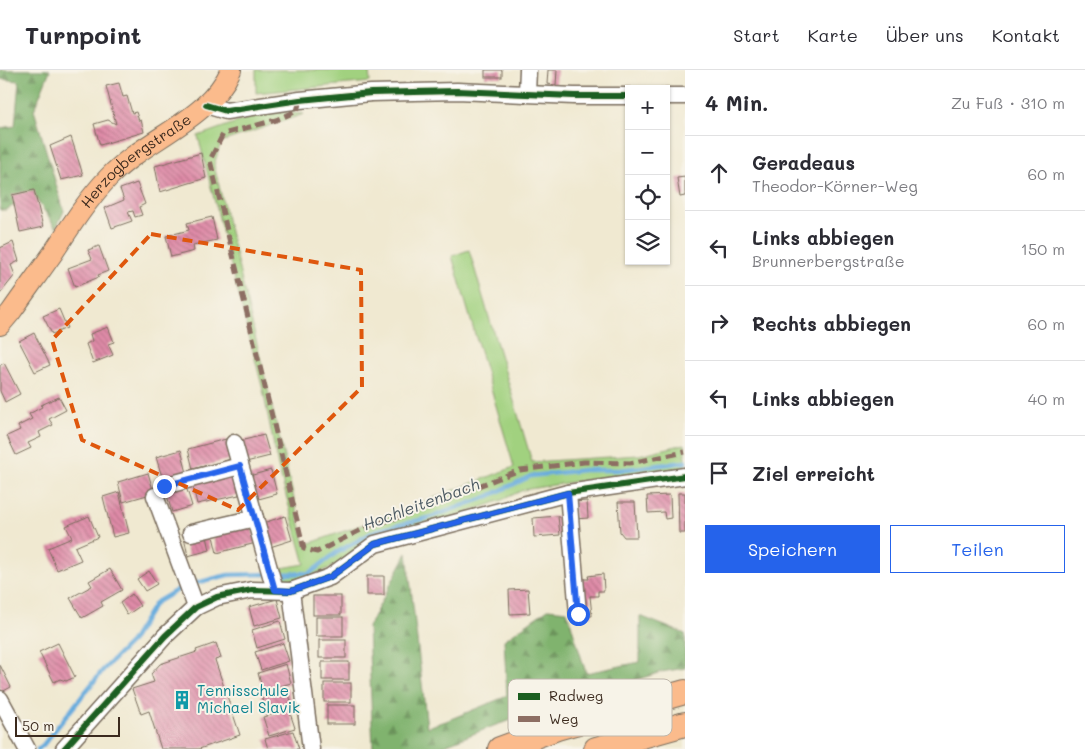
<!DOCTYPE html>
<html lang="de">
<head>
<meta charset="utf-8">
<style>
  body { margin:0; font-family:Mali,sans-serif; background:#f7f7f7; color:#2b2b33 }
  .controls { position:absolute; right:15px; top:15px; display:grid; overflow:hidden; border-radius:0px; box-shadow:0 1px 4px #0004 }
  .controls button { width:45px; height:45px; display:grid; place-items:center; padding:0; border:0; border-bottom:1px solid #e1e1e2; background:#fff; color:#2b2b33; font:25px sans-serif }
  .scale { position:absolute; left:15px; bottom:12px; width:105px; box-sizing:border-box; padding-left:5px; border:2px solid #3b2a1e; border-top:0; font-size:14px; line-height:18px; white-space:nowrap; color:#3b2a1e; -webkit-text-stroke:4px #f7f3e8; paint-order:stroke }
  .stop { position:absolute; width:15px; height:15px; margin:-11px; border:4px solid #2563eb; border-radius:50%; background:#fff }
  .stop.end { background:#2563eb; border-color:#fff; box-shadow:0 1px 5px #0008 }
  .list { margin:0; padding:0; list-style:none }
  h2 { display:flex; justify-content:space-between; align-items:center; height:65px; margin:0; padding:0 20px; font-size:21px }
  h2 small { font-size:16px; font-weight:400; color:#7c7c81 }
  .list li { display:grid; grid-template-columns:32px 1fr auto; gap:15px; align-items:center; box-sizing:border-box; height:75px; padding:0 20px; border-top:1px solid #e1e1e2 }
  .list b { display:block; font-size:19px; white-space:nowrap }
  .list p { margin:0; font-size:16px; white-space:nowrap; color:#7c7c81 }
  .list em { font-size:16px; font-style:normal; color:#7c7c81 }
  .actions { display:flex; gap:10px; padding:15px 20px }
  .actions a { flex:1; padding:11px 0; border:1px solid #2563eb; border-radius:0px; text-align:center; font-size:18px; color:#2563eb }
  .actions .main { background:#2563eb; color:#fff }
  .icon { flex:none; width:28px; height:28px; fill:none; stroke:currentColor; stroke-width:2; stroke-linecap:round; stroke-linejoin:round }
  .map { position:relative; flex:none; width:685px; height:679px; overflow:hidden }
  header { display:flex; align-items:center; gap:30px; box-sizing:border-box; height:70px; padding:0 25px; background:#fff; border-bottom:1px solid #e1e1e2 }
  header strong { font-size:24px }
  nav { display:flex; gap:28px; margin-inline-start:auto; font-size:18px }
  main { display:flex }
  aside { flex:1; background:#fff }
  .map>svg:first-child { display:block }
</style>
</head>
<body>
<header>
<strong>Turnpoint</strong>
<nav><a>Start</a><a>Karte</a><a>Über uns</a><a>Kontakt</a></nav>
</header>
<main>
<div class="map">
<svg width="685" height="679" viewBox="0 0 685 679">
  <defs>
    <pattern id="forest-firs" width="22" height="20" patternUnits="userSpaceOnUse" patternTransform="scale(1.25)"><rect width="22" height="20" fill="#80b36e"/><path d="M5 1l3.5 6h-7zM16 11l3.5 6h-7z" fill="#6a925a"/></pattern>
    <pattern id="building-back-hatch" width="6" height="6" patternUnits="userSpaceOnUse" patternTransform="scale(1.25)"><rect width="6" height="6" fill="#df8ba8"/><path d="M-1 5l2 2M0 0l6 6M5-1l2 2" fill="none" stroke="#b67288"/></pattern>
  </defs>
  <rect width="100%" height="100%" fill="#f7f3e8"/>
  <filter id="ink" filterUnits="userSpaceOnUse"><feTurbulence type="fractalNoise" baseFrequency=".02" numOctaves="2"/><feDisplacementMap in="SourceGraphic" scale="10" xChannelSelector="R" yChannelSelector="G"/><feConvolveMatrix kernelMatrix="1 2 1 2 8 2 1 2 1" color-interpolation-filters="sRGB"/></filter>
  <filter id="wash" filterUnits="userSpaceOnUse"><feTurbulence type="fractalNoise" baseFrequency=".0096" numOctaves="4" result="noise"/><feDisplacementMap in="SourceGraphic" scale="20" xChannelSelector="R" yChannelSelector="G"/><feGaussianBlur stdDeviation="1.12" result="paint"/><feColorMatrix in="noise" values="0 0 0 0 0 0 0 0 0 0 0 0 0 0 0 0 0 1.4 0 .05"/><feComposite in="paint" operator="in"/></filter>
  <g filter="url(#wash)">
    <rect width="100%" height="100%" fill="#f0e9d1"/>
    <g fill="#a1d17f" stroke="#6e7e4e">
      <path d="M256 0H369L370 12 256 23Z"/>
      <path d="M268 41 304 44 221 72 214 95 305 475 387 446 514 397 452 186 469 180 532 392 639 385 685 374V402L649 406 604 407 523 420 502 430 454 447 332 497 302 510H279L276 499 305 494 278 396 263 320 198 66Z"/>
    </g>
    <g fill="url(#forest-firs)" stroke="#5e6e46">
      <path d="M0 0H50L34 40 64 141 56 158 33 124 6 140H0V58L15 56 19 11 0 9Z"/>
      <path d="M407 483 427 657 446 651 507 626 504 570 548 539 567 541 586 603 640 592V546L685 564V598L661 602 496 655 435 679H373L368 557Z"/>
    </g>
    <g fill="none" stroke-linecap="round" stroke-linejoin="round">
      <g stroke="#67acdd" stroke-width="4.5">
        <path d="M275 504 310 503 336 483 375 461 428 448 487 427 531 406 584 400H619L685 392"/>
        <path d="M192 514 228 505 268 504"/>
        <path d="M38 679 43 675 103 600 131 572 155 533 184 516"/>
      </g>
    </g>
    <g id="blocks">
      <g fill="url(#building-back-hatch)">
        <rect x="485" y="0" width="17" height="7"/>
        <path d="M548 0H557L556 15 547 14Z"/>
        <path d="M119 13 123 27 127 26 132 43 136 42 139 51 141 50 144 62 100 75 94 54 108 50 116 54 106 16Z"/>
        <path d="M71 67 83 105 61 110 50 76Z"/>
        <path d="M201 83 206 108 160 122 155 96Z"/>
        <path d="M685 107V126L680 127 677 108Z"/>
        <path d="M137 113 145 134 139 137 142 145 135 147 133 141 128 142 132 151 112 158 105 138 124 130 120 119Z"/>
        <path d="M34 120 43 157 20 162 12 125Z"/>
        <path d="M212 147 217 170 193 175 194 181 171 187 166 166 189 160 187 153Z"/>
        <path d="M13 172 19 191 11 195 15 205 0 224V178Z"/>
        <path d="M99 176 108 201 98 205 99 207 75 217 68 198 92 189 88 180Z"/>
        <path d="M59 239 67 258 52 264 43 246Z"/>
        <path d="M108 257 114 272 108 274 113 285 93 293 86 274 92 271 90 264Z"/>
        <path d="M34 263 50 295 35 302 19 271Z"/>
        <path d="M4 293 20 324 5 332 0 321V295Z"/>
        <path d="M59 327 66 340 49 349 53 355 39 362 41 367 28 373 31 378 16 385 7 366 20 360 18 356 32 349 29 344 42 337 41 335Z"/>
        <path d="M264 365 270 386 246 392 240 371Z"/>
        <path d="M226 369 232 389 193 399 188 379Z"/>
        <path d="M181 380 187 403 163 410 156 387Z"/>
        <path d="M271 400 277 424 255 430 249 406Z"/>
        <path d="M234 402 239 425 197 434 192 413Z"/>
        <path d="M148 403 154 423 123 432 118 412Z"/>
        <path d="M185 413 192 436 172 442 165 419Z"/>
        <path d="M119 422 129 463 113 467 103 427Z"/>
        <path d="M678 423H685V463H679Z"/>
        <path d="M670 425 671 448 665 449 664 442 648 443 647 426Z"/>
        <path d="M587 431 588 448 575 449 573 432Z"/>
        <path d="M618 432H635L637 467H624L620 462Z"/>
        <path d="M89 446 98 467 75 477 81 490 57 500 48 478 72 468 66 456Z"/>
        <path d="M285 446 292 470 270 477 263 453Z"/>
        <path d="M558 446 560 465 534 467 533 448Z"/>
        <path d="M251 453 256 473 217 483 212 462Z"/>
        <path d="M206 462 210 480 188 486 184 467Z"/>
        <path d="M110 499 122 520 101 532 103 536 82 548 70 528 92 516 89 511Z"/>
        <path d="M149 501 157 514 145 521 137 509Z"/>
        <path d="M603 504 604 521H598V526H590L592 546H585L581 509H589L588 506Z"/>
        <rect x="367" y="506" width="17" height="19"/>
        <path d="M528 519 530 543 510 544 509 520Z"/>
        <path d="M132 524 140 536 127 545 120 533Z"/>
        <rect x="313" y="526" width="28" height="19"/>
        <path d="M277 529 282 548 254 556 249 537Z"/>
        <rect x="316" y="547" width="27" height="19"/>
        <path d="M280 551 285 569 257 578 252 560Z"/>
        <rect x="319" y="570" width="27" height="18"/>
        <path d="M58 573 75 607 66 611 60 609 54 612 39 582Z"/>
        <path d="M216 573 221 588 215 590 240 665 199 679H161L149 641 141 644 132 619 154 612 151 604 160 594 197 582 196 580Z"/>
        <path d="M283 573 289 591 261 600 255 582Z"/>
        <rect x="322" y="592" width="27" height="18"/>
        <path d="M286 594 291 613 263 621 258 603Z"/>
        <path d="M0 595 11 617 0 623Z"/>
        <rect x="324" y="613" width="27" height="19"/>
        <path d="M287 617 292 635 266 643 261 625Z"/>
        <rect x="327" y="635" width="28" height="19"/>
        <path d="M289 640 295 658 269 666 263 647Z"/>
        <path d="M293 661 299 679H268L265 669Z"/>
      </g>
    </g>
  </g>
  <g filter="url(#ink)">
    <use href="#blocks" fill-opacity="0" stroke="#7a6d5d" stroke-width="1"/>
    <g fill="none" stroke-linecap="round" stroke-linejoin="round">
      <g stroke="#7a6d5d" stroke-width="19">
        <g id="minor">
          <path d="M527 23 528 0"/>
          <path d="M666 26H685"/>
          <path d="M206 35 226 41 300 30 371 23 457 21 574 26H629"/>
          <path d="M234 373 275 520"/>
          <path d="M164 416 240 396"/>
          <path d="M568 423 578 544"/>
          <path d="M155 426 196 537"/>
          <path d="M191 463 255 448"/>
          <path d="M291 521 311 679"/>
          <path d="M0 629 27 679"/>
          <path d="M64 679 165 566 196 537 217 527 252 520 291 521 330 507 375 474 568 423 685 406"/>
        </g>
      </g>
      <g stroke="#7a6d5d" stroke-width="22">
        <g id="major">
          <path id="s1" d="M0 255 11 242C25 222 39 203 53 183 70 157 87 130 109 107 146 68 209 50 231 0"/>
        </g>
      </g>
      <g stroke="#7a6d5d" stroke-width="26">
        <g id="highway">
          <path d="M500 679 557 658 685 622"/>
          <path d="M596 679 685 654"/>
        </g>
      </g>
      <use href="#minor" stroke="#fff" stroke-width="16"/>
      <use href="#major" stroke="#fbbb8c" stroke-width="20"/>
      <use href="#highway" stroke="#fbbb8c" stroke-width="24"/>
      <path stroke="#8d6e63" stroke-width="5" stroke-dasharray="10 5" stroke-linecap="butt" d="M300 30 297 41 276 50 223 64 210 90 304 479 317 482 369 456 393 449 520 400 584 392 630 393 685 382"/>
      <g stroke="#f7f3e8" stroke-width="9">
        <g id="cycleway">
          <path d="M206 35 226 41 300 30 371 23 457 21 574 26H629"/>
          <path d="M64 679 165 566 196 537 217 527 252 520 291 521 330 507 375 474 568 423 685 406"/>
        </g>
      </g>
      <use href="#cycleway" stroke="#1b5e20" stroke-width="6"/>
    </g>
  </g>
  <g fill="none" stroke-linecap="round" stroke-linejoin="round" filter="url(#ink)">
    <path stroke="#2563eb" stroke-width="6" d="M164 416 240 396 275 520 291 521 330 507 375 474 568 423 578 544"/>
  </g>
  <path fill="none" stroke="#df570d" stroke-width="4" stroke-dasharray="10 6" stroke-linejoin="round" d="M151 164 361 200 362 317 238 440 82 370 52 270Z"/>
  <defs>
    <g id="building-bare" transform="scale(1.5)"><path d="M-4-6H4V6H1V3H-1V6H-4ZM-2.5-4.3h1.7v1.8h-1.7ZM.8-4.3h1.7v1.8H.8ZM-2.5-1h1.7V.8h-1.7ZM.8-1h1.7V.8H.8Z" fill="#0f9aa8" stroke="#f7f3e8" stroke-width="2.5" paint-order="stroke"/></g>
  </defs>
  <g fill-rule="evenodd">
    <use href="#building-bare" x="182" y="630"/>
  </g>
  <g text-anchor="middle" stroke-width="4" stroke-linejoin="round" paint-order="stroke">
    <g font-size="15" fill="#3b2a1e" stroke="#f7f3e8">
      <text dy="5" stroke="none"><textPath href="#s1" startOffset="215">Herzogbergstraße</textPath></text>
    </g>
    <g font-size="15" fill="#0d838f" stroke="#f7f3e8" text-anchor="start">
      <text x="197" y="626">Tennisschule<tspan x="197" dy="17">Michael Slavik</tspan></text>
    </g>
    <g font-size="16" font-style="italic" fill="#4a5861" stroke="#f7f3e8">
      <text transform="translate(421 434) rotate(-20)" y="6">Hochleitenbach</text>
    </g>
  </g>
  <rect x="508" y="609" width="164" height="57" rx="8" fill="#f7f3e8" stroke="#bfb7ab" stroke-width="1"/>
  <rect x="518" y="623" width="22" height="7" fill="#1b5e20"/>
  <rect x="518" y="646" width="22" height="6" fill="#8d6e63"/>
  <g font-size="14" fill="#3b2a1e">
    <text x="549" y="631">Radweg</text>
    <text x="549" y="654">Weg</text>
  </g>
</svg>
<div class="controls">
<button>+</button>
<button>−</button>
<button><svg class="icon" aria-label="locate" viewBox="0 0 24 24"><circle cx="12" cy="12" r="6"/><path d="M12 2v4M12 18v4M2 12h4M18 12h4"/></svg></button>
<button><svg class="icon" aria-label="layers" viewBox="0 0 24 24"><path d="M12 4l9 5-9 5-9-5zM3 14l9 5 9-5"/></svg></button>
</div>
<div class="scale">50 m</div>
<div class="stop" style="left:578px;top:544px"></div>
<div class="stop end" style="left:164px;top:416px"></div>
</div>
<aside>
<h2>4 Min.<small>Zu Fuß · 310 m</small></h2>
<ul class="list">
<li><svg class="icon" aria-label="ahead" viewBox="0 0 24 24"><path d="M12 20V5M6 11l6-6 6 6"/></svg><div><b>Geradeaus</b><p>Theodor-Körner-Weg</p></div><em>60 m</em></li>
<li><svg class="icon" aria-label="left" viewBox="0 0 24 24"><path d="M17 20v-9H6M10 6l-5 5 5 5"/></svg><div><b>Links abbiegen</b><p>Brunnerbergstraße</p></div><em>150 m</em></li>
<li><svg class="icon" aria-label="right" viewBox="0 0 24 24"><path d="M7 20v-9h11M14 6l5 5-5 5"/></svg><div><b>Rechts abbiegen</b></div><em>60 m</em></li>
<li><svg class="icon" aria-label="left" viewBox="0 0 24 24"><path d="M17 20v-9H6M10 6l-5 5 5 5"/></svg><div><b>Links abbiegen</b></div><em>40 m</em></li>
<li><svg class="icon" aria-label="arrive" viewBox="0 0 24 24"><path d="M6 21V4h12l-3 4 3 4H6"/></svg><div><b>Ziel erreicht</b></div></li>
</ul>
<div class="actions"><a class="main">Speichern</a><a>Teilen</a></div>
</aside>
</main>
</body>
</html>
